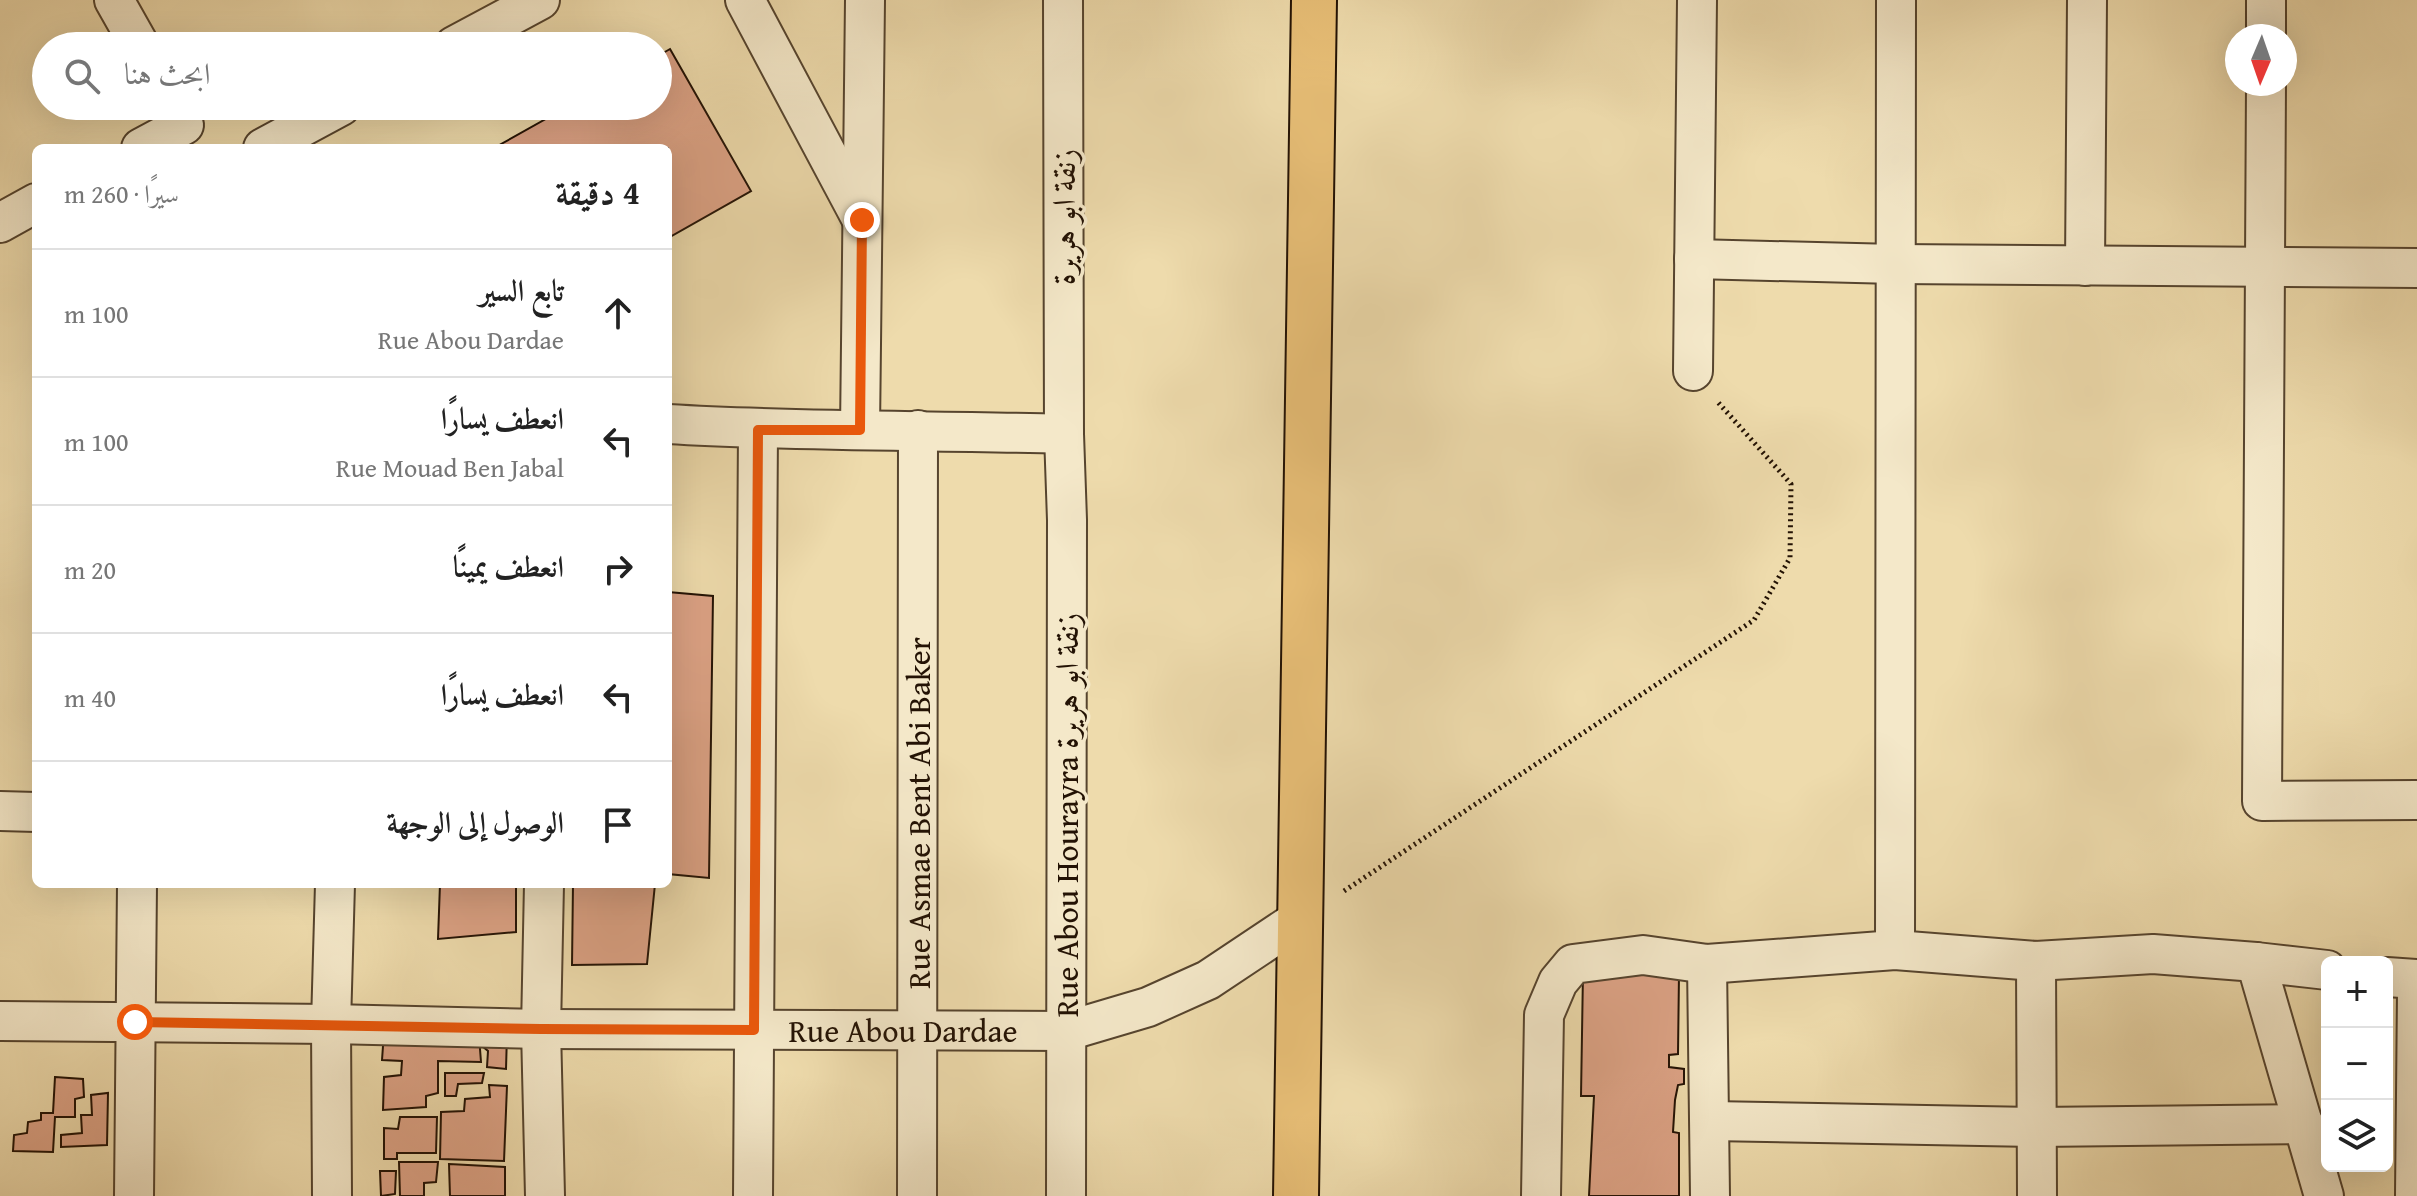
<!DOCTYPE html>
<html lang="ar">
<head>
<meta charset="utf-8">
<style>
  body { margin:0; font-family:"Gentium Book Plus",Amiri,serif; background:#f2f2f2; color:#222; direction:rtl }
  .controls { position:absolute; right:24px; bottom:24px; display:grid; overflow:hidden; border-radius:12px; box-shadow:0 8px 32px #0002 }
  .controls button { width:72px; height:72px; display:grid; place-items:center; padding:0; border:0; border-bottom:2px solid #e0e0e0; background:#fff; color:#222; font:40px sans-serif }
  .compass { position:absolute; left:2225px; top:24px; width:72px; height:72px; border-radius:50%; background:#fff; box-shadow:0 8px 32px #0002; rotate:182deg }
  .stop { position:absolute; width:24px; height:24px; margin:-18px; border:6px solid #ea580c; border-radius:50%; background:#fff }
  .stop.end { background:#ea580c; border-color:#fff; box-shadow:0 2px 8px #0008 }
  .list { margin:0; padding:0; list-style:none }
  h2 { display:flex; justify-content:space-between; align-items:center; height:104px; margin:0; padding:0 32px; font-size:34px }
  h2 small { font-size:26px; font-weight:400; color:#767676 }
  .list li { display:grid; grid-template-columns:52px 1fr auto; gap:24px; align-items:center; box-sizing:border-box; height:128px; padding:0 32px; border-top:2px solid #e0e0e0 }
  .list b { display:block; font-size:30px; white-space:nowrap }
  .list p { margin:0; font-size:26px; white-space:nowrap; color:#767676 }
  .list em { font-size:26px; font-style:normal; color:#767676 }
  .icon { flex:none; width:44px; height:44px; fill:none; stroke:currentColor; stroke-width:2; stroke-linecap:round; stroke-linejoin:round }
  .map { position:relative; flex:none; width:2417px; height:1196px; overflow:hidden; direction:ltr }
  .search { position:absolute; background:#fff; box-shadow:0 8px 32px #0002; left:32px; top:32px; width:640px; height:88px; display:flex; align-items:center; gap:20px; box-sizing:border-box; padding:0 28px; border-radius:44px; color:#767676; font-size:30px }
  .panel { position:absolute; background:#fff; box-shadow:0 8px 32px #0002; left:32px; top:144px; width:640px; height:744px; border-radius:12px; direction:rtl }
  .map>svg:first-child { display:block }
</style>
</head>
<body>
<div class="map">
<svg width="2417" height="1196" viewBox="0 0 2417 1196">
  <rect width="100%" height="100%" fill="#eedbac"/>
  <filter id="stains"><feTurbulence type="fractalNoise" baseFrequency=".0025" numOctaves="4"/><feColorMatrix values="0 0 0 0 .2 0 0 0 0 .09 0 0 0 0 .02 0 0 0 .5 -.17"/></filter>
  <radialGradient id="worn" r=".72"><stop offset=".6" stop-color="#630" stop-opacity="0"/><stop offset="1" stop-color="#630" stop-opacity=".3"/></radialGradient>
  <g fill="#dca285" stroke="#231204" stroke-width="2">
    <path d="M670 49 751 191 668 238V148H494L569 106H658V56Z"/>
    <path d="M668 592 713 596 709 878 668 874Z"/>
    <path d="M440 884H516V932L438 939Z"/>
    <path d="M573 884H655L647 964 572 965Z"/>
    <path d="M1583 972 1679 974 1678 1054 1669 1055V1067L1684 1069V1084L1678 1085 1675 1100 1673 1132 1679 1133V1196H1589L1594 1096H1581Z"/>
    <path d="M384 1032 479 1036 481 1062 438 1061V1093L426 1096V1107L383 1110 384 1077 401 1075 402 1061 382 1060Z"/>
    <path d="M507 1034 506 1069 487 1067 488 1051 482 1046Z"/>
    <path d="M445 1073H484L482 1083 458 1084 456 1096H445Z"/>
    <path d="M55 1077 83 1079 84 1097 75 1099V1117H55L53 1152 13 1151 14 1135 27 1133 28 1122 41 1120V1113H53Z"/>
    <path d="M489 1085 507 1086 504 1161 440 1159 441 1112 464 1111 465 1099 490 1097Z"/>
    <path d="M108 1093 107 1145 61 1147V1135L82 1133 81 1115H92L91 1095Z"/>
    <path d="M400 1117H437L436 1153H397V1159H384V1128L398 1129Z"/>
    <path d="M399 1162H438L436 1182 424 1183V1196H400Z"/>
    <path d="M449 1164 505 1167V1196H450Z"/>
    <path d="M380 1171H396L395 1194 381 1196Z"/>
  </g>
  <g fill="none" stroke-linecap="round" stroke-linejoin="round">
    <g stroke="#56442e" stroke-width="42">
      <g id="minor">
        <path d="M114 0 140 46"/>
        <path d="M745 0 861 218"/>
        <path d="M1063 0 1064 434 1067 520 1066 1196"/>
        <path d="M2266 36V0"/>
        <path d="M454 46 540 0"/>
        <path d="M2266 84 2262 801 2417 800"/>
        <path d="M141 148 184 125"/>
        <path d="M263 148 341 106"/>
        <path d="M0 223 36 203"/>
        <path d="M1694 259 1895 264 2417 268"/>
        <path d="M2085 266 2087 0"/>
        <path d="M1693 371 1697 0"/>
        <path d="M668 424C800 432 932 430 1064 434"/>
        <path d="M860 430 865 0"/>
        <path d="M0 811 36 812"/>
        <path d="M544 884 541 1029 545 1196"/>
        <path d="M1895 950 1896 0"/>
        <path d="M2036 961 2037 1196"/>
        <path d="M2256 962 2327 970"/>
        <path d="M1707 964 1710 1196"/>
        <path d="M2387 977 2417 979"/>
        <path d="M0 1021 331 1024 541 1029 1067 1031 1148 1007 1208 980 1298 920"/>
        <path d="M1711 1121 2036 1127 2304 1124"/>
        <path d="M134 1196 137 884"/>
        <path d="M332 1196 331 1024 335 884"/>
        <path d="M753 1196 758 430"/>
        <path d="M917 1196 918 430"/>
        <path d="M1541 1196 1544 1015 1558 982 1573 964 1643 955 1707 964 1895 950 2036 961 2153 954 2256 962 2324 1196"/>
        <path d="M2415 1196 2417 993"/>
      </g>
    </g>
    <g stroke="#231204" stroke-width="48">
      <path id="primary" d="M1296 1196 1314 0"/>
    </g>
    <path stroke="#231204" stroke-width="5" stroke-dasharray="2 4" stroke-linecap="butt" d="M1344 891 1754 620 1790 558 1791 484 1716 400"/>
    <use href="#minor" stroke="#f4e8c9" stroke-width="38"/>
    <use href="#primary" stroke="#e7be76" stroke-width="44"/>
  </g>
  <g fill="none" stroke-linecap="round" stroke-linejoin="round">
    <path stroke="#ea580c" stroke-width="10" d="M135 1022 541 1029 754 1030 758 430H860L862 220"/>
  </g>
  <g text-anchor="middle" stroke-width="7" stroke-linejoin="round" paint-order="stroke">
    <g font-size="32" fill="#231204" stroke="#f4e8c9">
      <text transform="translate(1064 217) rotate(-90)" y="11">زنقة ابو هريرة</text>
      <text transform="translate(919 813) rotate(-90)" y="11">Rue Asmae Bent Abi Baker</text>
      <text transform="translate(1067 815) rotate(-90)" y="11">Rue Abou Hourayra زنقة ابو هريرة</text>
      <text x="903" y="1042">Rue Abou Dardae</text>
    </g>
  </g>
  <rect width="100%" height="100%" filter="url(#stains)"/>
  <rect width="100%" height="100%" fill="url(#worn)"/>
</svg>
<div class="controls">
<button>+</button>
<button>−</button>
<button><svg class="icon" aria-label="layers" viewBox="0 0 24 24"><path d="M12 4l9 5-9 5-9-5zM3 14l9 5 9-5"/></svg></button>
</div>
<svg class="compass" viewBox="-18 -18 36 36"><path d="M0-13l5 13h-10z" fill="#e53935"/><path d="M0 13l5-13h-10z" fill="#767676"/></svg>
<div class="stop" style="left:135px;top:1022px"></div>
<div class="stop end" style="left:862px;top:220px"></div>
<div class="search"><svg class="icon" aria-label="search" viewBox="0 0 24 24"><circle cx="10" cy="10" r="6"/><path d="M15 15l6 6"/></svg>ابحث هنا</div>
<section class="panel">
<h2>4 دقيقة<small>سيرًا · 260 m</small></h2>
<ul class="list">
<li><svg class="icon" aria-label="ahead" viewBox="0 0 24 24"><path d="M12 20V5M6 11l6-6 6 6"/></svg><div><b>تابع السير</b><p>Rue Abou Dardae</p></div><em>100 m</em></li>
<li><svg class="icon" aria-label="left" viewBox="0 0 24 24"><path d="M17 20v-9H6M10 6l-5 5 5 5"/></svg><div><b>انعطف يسارًا</b><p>Rue Mouad Ben Jabal</p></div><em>100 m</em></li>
<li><svg class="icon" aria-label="right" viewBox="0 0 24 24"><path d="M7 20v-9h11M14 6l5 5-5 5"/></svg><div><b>انعطف يمينًا</b></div><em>20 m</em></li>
<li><svg class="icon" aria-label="left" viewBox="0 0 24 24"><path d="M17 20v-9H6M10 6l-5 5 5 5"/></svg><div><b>انعطف يسارًا</b></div><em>40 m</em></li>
<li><svg class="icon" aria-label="arrive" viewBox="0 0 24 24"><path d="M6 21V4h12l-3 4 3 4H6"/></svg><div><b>الوصول إلى الوجهة</b></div></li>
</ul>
</section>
</div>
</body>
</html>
